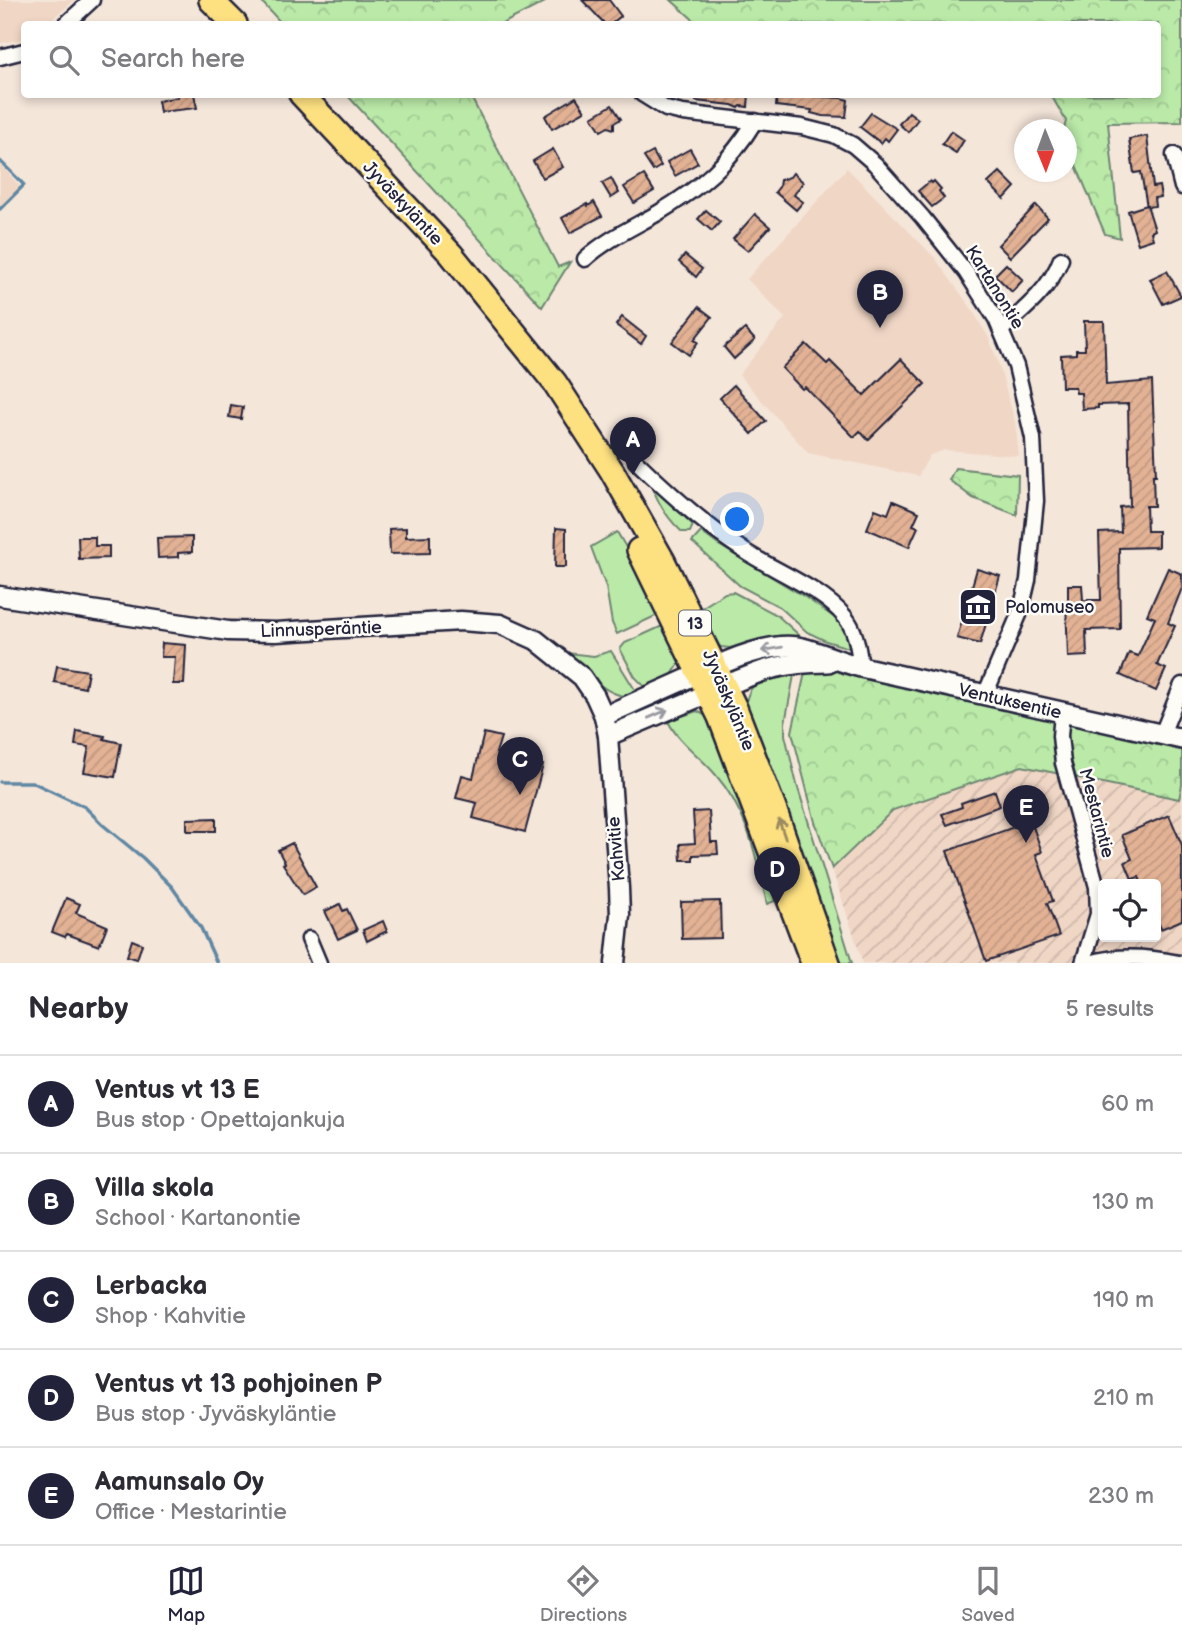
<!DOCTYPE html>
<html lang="en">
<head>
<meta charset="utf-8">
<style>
  body { margin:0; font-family:"Balsamiq Sans",sans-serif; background:#f2f2f3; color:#2b2b33 }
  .controls { position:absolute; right:21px; bottom:21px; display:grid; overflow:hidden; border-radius:7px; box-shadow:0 4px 10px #0003 }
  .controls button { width:63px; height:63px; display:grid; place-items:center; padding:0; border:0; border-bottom:2px solid #e1e1e2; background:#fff; color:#2b2b33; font:35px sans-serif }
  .compass { position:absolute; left:1014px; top:119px; width:63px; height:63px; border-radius:50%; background:#fff; box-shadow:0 4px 10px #0003; rotate:179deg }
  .you { position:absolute; left:738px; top:520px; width:24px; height:24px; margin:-18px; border:5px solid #fff; border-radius:50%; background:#1a73e8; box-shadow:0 0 0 10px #1a73e833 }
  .badge { display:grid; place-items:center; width:46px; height:46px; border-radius:50%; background:#22223b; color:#fff; font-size:23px; font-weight:700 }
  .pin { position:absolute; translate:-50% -58px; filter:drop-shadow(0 2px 4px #0008) }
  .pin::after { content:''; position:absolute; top:37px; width:24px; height:21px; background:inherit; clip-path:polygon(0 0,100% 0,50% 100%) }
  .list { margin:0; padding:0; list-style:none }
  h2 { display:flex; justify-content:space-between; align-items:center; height:91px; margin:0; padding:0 28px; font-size:30px }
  h2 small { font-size:23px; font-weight:400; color:#7c7c81 }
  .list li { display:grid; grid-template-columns:46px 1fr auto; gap:21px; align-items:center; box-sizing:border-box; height:98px; padding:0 28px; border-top:2px solid #e1e1e2 }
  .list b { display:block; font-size:26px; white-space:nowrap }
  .list p { margin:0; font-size:23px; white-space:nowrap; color:#7c7c81 }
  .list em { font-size:23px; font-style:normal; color:#7c7c81 }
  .icon { flex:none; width:38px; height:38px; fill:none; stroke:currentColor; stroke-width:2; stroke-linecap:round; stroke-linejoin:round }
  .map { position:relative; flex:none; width:1182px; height:963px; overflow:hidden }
  .search { position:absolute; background:#fff; box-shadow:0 4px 10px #0003; left:21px; right:21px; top:21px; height:77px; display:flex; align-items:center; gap:18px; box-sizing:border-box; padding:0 24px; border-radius:7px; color:#7c7c81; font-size:26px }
  .sheet { height:581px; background:#fff }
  nav { display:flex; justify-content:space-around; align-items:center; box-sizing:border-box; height:98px; border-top:2px solid #e1e1e2; background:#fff; font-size:19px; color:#7c7c81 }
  nav a { display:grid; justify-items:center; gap:4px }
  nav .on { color:#22223b }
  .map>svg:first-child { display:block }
</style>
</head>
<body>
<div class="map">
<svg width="1182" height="963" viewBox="0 0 1182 963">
  <defs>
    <pattern id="industrial-furrows" width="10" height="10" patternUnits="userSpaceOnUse" patternTransform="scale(1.75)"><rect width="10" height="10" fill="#f0d6c5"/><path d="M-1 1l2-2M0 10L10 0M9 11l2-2" fill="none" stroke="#ceb7aa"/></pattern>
    <pattern id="forest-crowns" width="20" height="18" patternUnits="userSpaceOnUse" patternTransform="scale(1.75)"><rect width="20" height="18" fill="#bae9a8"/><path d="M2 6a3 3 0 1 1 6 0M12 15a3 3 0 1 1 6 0" fill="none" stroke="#a0c892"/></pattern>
    <pattern id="building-hatch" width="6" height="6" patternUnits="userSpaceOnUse" patternTransform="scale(1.75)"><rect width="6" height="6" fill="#e3b295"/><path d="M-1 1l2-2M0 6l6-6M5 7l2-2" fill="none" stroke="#c29981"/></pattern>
  </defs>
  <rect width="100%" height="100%" fill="#f5e6da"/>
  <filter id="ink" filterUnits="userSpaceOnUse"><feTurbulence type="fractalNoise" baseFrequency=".0143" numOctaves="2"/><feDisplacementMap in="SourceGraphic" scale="14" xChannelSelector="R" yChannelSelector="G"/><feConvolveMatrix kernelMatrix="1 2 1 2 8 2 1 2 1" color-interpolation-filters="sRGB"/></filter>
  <g filter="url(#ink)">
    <g fill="#f0d6c5">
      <path d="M0 0H75L46 24H24V38L20 40 0 43Z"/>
      <path d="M0 164 22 189 0 211Z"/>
      <path d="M847 168 934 257 971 308 989 338 999 365 1015 422 1019 456 945 450 930 455 918 476 808 453 739 375 785 318 747 279Z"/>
    </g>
    <path fill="url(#industrial-furrows)" fill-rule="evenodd" d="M1022 766 1179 799 1182 785V958L1151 951 1105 953 1067 963H863L832 869 893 810ZM1103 884H1156V937H1103Z"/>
    <g fill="#bae9a8" stroke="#6e8672" stroke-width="2">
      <path d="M651 483 693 525 690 532H682C668 519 657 502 651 483Z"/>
      <path d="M617 532 664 612 617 634 612 623 606 587 591 547Z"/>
      <path d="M701 532 717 544 805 597 845 625 850 642 849 648 826 641 807 632 780 607 740 586 692 542Z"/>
      <path d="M733 592 777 615 800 636 799 643 763 641 730 648 721 647 714 642 698 610 725 593Z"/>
      <path d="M669 623 681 661 671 676 647 689 635 677 620 649 625 643Z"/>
      <path d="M611 651 637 693 631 698C602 694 586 673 567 653L594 656Z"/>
      <path d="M795 670 785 723V735L797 785 852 963H834L745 714C745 678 766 678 795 670Z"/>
      <path d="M697 711 712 719 754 821 775 901 767 904C756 856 748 812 715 774 700 756 678 742 668 721Z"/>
    </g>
    <g fill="url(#forest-crowns)" stroke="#6e8672" stroke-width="2">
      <path d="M260 0H544L545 2 502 24H282Z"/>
      <path d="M671 0H1182V122L1108 123 1120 238 1105 234 1067 144 1066 130 1064 129 1066 121 1051 95 1158 94V24H698Z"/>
      <path d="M347 95H470L558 267 570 262 542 307Z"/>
      <path d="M955 468 1018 475 1017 515 973 498 949 480Z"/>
      <path d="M806 668 836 671 1182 747V785L1179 799 1022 766 893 810 832 869 815 822 792 732Z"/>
    </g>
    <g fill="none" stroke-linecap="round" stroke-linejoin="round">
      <g stroke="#5f87a3" stroke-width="3.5">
        <path d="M0 161 24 185 0 209"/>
        <path d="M0 782H32L85 807 103 825 143 858 172 887 201 928 217 963"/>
      </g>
    </g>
    <g fill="url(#building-hatch)" stroke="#22223b" stroke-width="2">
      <path d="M582 0H609L621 16 611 24H605Z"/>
      <path d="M178 94H194L197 108 160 112 158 101 178 97Z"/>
      <path d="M697 94H749L748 107 741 106 739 108 732 105 696 101Z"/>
      <path d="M777 94 842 98 848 100 846 117 823 116 811 113 812 110 776 106Z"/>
      <path d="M576 97 585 111 552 129 545 116Z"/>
      <path d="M612 105 621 119 614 123V129L608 127 601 131 592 117Z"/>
      <path d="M909 112 918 119 908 132 899 124Z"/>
      <path d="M871 113 897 129 888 141 885 138 881 143 860 127Z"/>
      <path d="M951 131 964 140 956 153 942 144Z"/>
      <path d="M1147 136 1153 187 1159 186 1161 197 1154 198 1155 206 1147 207 1141 172 1134 173 1129 139Z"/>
      <path d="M553 149 563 167 543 178 533 161Z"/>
      <path d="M690 149 698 163 675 176 667 162Z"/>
      <path d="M653 152 661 166 653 171 644 157Z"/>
      <path d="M1000 172 1015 187 1004 199 988 183Z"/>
      <path d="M793 173 803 182 794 195 803 202 796 210 775 192 779 187 780 180 790 177Z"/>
      <path d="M644 175 654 191 634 203 624 187Z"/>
      <path d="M611 178 619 193 611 198 602 183Z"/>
      <path d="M930 181 932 183 934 181 941 189 939 191 944 198 932 207 918 191Z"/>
      <path d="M594 202 602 216 570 233 562 218 587 204 588 206Z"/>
      <path d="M1036 205 1048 218 1010 257 998 245Z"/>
      <path d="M1147 205 1155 230 1151 232 1153 239 1138 244 1128 211Z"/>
      <path d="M706 210 720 222 712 231 698 219Z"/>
      <path d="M755 214 770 227 748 251 733 239Z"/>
      <path d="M685 255 702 269 696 277 679 262Z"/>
      <path d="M1006 264 1023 280 1012 292 995 275Z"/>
      <path d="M1167 271 1181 296 1163 304 1150 279Z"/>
      <path d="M699 307 712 317 694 340 698 342 689 355 672 342Z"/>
      <path d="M622 317 646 336 641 344 616 325Z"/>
      <path d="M1084 321H1104L1106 385 1152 381 1156 475H1153L1154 506H1146L1147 531H1158V547L1119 548 1120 629 1086 630 1087 656 1068 657 1066 601H1068V585H1082L1083 600H1101L1099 533 1121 532 1120 507 1130 506 1128 404 1098 405V408L1082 409 1081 393H1076L1075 387H1062L1061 355 1076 354V350H1085Z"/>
      <path d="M745 329 755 340 734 359 724 347Z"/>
      <path d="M806 344 827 364 830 361 864 395 901 359 925 384 868 440 860 431 854 437 805 387 802 389 782 368Z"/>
      <path d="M734 385 766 421 752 434 720 398Z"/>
      <path d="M231 405 243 407 241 419 229 417Z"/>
      <path d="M893 501 919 512 913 525 918 527 909 547 867 529 875 509 888 514Z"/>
      <path d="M406 528V537L430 536V553L390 554 389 529Z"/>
      <path d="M556 528 566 529V567H555Z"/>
      <path d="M78 537H95V546H109V558L79 559Z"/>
      <path d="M192 537V552L178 553V557L158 558 157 538Z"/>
      <path d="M1168 568 1182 574V588L1168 623 1175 626 1157 665 1166 669 1156 691 1120 675 1129 653 1138 656 1155 618 1147 615Z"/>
      <path d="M977 569 1000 576 980 644 957 638Z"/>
      <path d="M162 643 186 645 184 684H173L175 657H161Z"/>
      <path d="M57 666 88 671 85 688 54 682Z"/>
      <path d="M77 731 105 736 104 739 121 743 115 777 84 772 89 747 75 745Z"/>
      <path d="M484 733 501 737 496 753 543 765 525 832 473 818 477 803 456 798 462 775 473 778Z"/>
      <path d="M995 791 1000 806 947 825 942 814 962 807 961 803Z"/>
      <path d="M709 811 711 842H717L718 854 693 855V860H681L680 844 695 843 693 812Z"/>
      <path d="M1169 815 1182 845V920L1161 929 1156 917V884H1142L1139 877 1132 879 1125 862 1132 859 1122 835Z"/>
      <path d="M216 818V831H187V819Z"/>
      <path d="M1031 821 1042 852 1036 854 1053 901 1047 903 1059 936 986 961 947 851Z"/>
      <path d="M292 843 316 887 303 895 283 864 285 863 278 850Z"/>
      <path d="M66 898 80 904 76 913 107 926 99 946 67 934 65 937 52 932Z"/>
      <path d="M720 901 721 938 682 939 681 902Z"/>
      <path d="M340 904 343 911 347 909 357 930 338 939 325 911Z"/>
      <path d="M383 921 387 931 367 941 363 930Z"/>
      <path d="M132 940 142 944 137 959 127 956Z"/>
    </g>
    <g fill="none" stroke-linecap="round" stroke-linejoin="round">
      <g stroke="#22223b" stroke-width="19">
        <g id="minor">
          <path d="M66 24 92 0"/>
          <path d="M0 57 24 51"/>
          <path d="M642 94 666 109 683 113 802 127 834 135 853 145 875 164 923 218 966 272 996 319 1016 366 1033 438 1036 501 1028 580 1021 610 985 695"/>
          <path d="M1174 155 1182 187"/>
          <path d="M585 259C607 239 632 228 658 213 701 187 729 164 755 121"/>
          <path d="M1001 330C1025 309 1050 289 1061 259"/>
          <path d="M636 461C669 493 704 525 743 550 774 571 821 588 845 617 857 632 858 649 861 667"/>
          <path d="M1062 713 1060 736 1063 763 1097 887 1098 914 1083 963"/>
          <path d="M1159 734 1164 729 1182 685"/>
          <path d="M309 939 319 963"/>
          <path d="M1090 963C1119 954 1150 957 1179 963"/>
        </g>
      </g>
      <g stroke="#22223b" stroke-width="23">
        <g id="tertiary">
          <path d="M0 596 228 631 276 632 461 621 500 624 536 640 582 677 595 696 604 716 608 736 619 888 620 915 615 963"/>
          <path d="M604 716 700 673"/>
          <path d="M608 736 709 693"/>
        </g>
      </g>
      <g stroke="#22223b" stroke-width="24">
        <g id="secondary">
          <path d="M701 673C727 661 773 640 802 648 822 653 840 662 861 667L1182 739"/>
          <path d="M713 691C758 672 778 662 828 662"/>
        </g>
      </g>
      <g stroke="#22223b" stroke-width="28">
        <g id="trunk">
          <path d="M211 0 235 24"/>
          <path d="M301 94 451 254 555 383 612 471 663 561 735 708 776 814 828 963"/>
          <path d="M639 550 720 717 812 960"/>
        </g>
      </g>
      <use href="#minor" stroke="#fdfcf7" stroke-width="14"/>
      <use href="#tertiary" stroke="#fdfcf7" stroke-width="18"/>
      <use href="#secondary" stroke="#fdfcf7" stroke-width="19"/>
      <use href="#trunk" stroke="#fde080" stroke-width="23"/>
    </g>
    <defs><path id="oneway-shaft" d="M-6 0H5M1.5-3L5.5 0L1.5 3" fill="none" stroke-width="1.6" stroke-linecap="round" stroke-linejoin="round" transform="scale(1.75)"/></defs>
    <g stroke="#9a9aa2">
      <use href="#oneway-shaft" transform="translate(772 649) rotate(170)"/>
      <use href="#oneway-shaft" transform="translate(658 714) rotate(-23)"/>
    </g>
    <use stroke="#9a8a61" href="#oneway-shaft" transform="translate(782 829) rotate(-109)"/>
  </g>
  <defs>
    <g id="museum-square" transform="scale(2.0125)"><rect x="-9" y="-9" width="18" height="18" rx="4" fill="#22223b" stroke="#fdfcf7"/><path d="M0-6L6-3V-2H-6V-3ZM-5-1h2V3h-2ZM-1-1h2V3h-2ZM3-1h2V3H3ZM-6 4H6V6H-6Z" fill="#fff"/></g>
  </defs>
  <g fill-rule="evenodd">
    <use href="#museum-square" x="978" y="607"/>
  </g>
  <g text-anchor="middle" stroke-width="5" stroke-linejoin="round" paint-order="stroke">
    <rect fill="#fdfcf7" stroke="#646373" stroke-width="2" x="679" y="610.5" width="32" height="25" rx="5"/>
    <g font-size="16" font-weight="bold" fill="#22223b">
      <text x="695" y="629">13</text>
    </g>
    <g font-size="18" fill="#22223b" stroke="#fdfcf7">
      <text transform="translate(403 203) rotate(47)" y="6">Jyväskyläntie</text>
      <text transform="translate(995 287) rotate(58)" y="6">Kartanontie</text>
      <text transform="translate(321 629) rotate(-2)" y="6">Linnusperäntie</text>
      <text transform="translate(729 700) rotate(67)" y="6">Jyväskyläntie</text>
      <text transform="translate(1010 701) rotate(13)" y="6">Ventuksentie</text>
      <text transform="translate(1097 813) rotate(75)" y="6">Mestarintie</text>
      <text transform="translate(616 849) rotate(-95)" y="6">Kahvitie</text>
    </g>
    <g font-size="18" fill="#22223b" stroke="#fdfcf7" text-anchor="start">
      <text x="1005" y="613">Palomuseo</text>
    </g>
  </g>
</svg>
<div class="controls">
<button><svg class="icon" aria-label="locate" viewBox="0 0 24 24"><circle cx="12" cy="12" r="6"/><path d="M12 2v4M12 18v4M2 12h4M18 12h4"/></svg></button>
</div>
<svg class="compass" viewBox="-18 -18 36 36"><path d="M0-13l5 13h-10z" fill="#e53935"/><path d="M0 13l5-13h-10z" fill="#7c7c81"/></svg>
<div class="you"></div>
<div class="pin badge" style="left:633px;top:475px">A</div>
<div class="pin badge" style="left:880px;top:328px">B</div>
<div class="pin badge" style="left:520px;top:795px">C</div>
<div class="pin badge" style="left:777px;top:905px">D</div>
<div class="pin badge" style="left:1026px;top:843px">E</div>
<div class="search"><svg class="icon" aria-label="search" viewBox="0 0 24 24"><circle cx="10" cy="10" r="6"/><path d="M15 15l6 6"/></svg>Search here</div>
</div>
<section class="sheet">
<h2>Nearby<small>5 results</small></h2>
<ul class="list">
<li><span class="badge">A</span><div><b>Ventus vt 13 E</b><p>Bus stop · Opettajankuja</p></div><em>60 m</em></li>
<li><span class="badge">B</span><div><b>Villa skola</b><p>School · Kartanontie</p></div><em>130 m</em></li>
<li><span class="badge">C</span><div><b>Lerbacka</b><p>Shop · Kahvitie</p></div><em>190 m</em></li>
<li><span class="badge">D</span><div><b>Ventus vt 13 pohjoinen P</b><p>Bus stop · Jyväskyläntie</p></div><em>210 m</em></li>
<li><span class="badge">E</span><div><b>Aamunsalo Oy</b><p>Office · Mestarintie</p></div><em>230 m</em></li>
</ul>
</section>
<nav>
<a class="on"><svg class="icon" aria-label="map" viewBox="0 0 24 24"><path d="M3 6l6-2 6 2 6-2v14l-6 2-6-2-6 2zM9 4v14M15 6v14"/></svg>Map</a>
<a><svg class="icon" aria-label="directions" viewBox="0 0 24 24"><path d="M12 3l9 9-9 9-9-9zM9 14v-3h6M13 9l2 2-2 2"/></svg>Directions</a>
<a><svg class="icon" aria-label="saved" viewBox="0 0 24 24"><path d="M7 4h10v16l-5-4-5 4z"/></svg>Saved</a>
</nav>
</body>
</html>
